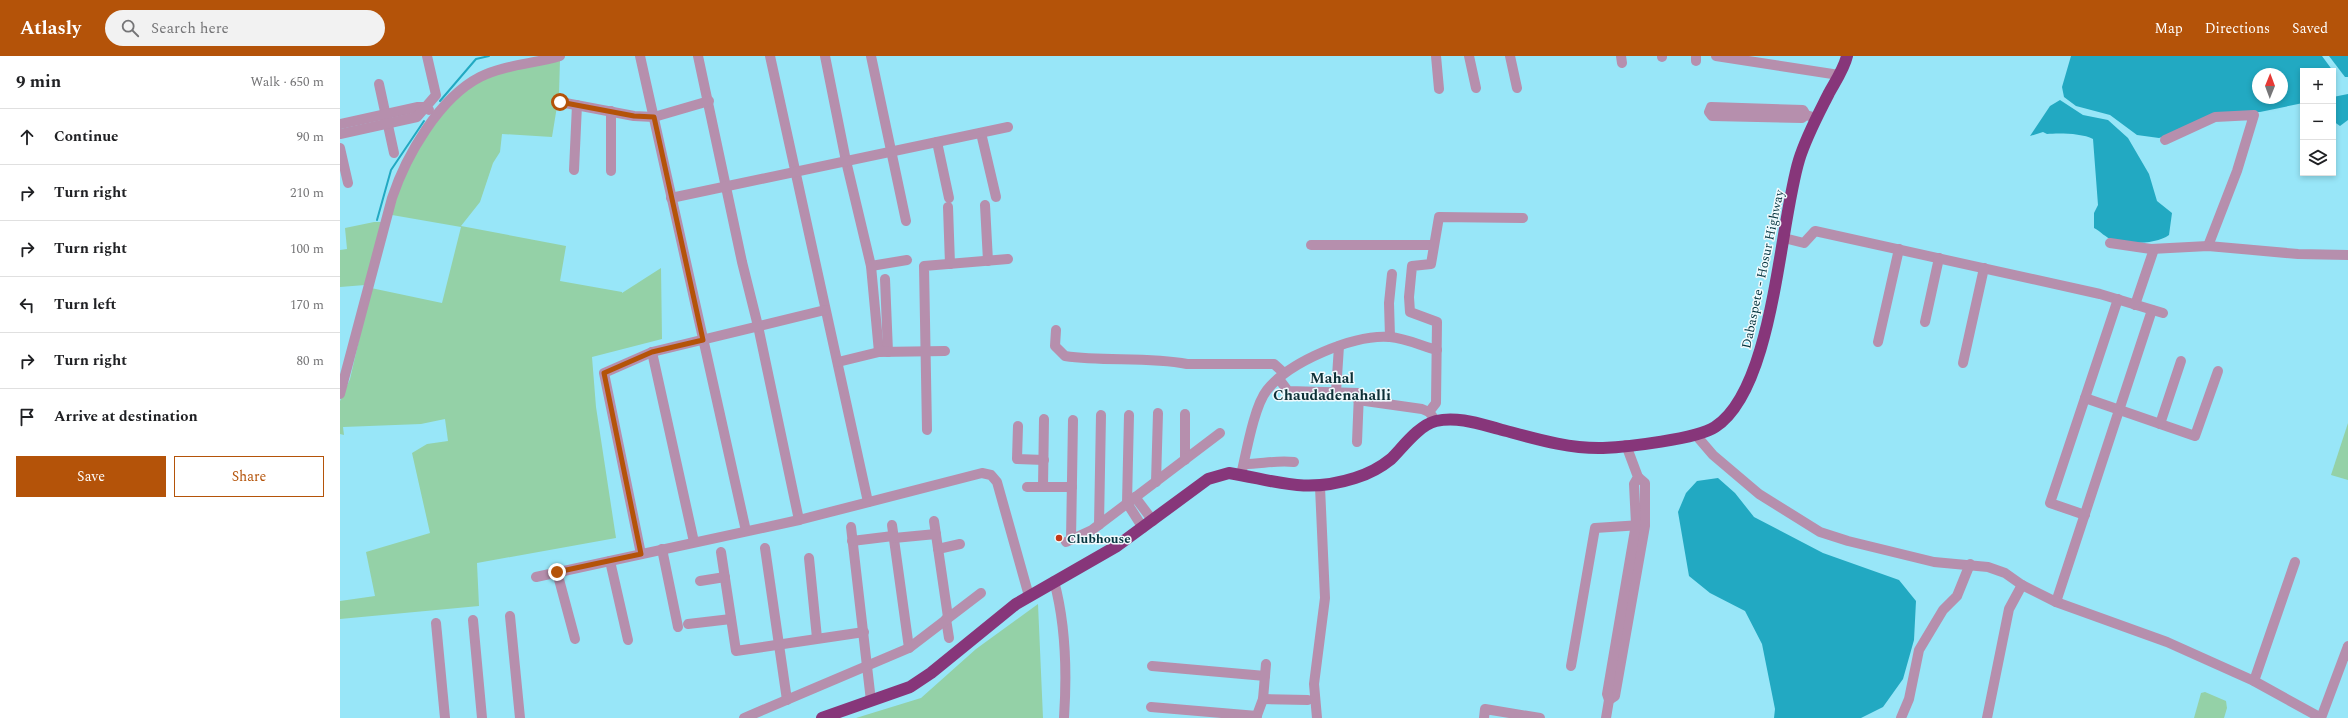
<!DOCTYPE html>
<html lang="en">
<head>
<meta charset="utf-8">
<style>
  body { margin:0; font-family:Spectral,serif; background:#f2f2f2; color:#202124 }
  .controls { position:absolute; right:12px; top:12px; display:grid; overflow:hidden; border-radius:0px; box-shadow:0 2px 6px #0003 }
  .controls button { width:36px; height:36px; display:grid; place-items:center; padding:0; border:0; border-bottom:1px solid #e0e0e0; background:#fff; color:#202124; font:20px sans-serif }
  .compass { position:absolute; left:1912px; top:12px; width:36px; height:36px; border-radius:50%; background:#fff; box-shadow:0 2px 6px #0003; rotate:1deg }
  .stop { position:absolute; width:12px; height:12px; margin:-9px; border:3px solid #b45309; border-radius:50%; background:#fff }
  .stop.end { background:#b45309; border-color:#fff; box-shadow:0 1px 4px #0008 }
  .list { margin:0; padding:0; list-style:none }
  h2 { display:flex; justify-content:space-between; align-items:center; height:52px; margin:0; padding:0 16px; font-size:17px }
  h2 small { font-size:13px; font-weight:400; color:#757577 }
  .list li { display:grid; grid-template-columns:26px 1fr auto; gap:12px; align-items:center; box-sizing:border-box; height:56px; padding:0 16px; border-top:1px solid #e0e0e0 }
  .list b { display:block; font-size:15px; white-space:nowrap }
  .list em { font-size:13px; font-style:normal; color:#757577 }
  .actions { display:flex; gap:8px; padding:12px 16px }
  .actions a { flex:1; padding:9px 0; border:1px solid #b45309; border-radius:0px; text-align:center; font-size:14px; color:#b45309 }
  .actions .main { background:#b45309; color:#fff }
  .icon { flex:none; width:22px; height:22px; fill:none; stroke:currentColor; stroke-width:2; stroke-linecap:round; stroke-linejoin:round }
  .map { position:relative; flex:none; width:2008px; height:662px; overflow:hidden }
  header { display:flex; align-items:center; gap:24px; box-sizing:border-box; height:56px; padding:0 20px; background:#b45309; color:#fff }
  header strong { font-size:19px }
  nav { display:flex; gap:22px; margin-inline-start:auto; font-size:14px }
  .search { width:280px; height:36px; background:#f2f2f2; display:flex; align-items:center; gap:10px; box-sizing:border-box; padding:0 14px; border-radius:22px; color:#757577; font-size:15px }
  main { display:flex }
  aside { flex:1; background:#fff }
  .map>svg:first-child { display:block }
</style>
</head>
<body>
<header>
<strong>Atlasly</strong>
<div class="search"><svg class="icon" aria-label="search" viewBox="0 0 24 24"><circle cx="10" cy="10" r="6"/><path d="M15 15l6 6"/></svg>Search here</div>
<nav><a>Map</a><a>Directions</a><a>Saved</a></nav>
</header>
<main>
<aside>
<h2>9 min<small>Walk · 650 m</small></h2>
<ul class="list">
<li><svg class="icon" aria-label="ahead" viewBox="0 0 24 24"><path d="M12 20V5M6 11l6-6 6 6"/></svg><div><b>Continue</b></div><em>90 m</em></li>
<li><svg class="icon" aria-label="right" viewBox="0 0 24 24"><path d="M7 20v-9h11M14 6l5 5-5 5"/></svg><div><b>Turn right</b></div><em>210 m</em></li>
<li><svg class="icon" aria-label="right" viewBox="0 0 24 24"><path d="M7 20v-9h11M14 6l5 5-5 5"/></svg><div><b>Turn right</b></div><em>100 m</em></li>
<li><svg class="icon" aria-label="left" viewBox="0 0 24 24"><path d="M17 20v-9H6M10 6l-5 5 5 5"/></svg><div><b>Turn left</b></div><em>170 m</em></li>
<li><svg class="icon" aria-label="right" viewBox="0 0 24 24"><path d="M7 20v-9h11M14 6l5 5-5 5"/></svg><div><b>Turn right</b></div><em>80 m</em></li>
<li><svg class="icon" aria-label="arrive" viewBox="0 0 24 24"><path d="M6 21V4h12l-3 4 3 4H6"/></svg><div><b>Arrive at destination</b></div></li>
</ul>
<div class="actions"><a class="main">Save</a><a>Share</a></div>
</aside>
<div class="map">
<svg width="2008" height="662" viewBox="0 0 2008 662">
  <rect width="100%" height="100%" fill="#98e6f8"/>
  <g fill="#94d1a7">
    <path d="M220 4 219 38 212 81 162 78 160 96 153 107 140 146 121 170 226 190 220 225 282 236V237L321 212 322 283 252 301 256 351 276 482 137 507 139 550 0 563V545L35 540 26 496 90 477 72 397 87 388 108 385 105 363 81 368 3 371 4 379 0 378V345L10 323 31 232 102 247 121 171 52 159C53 151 54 142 56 135 68 100 110 40 143 23 161 15 199 9 220 4Z"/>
    <path d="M34 166H41L25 229 0 231V194L7 193 5 172Z"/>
    <path d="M2008 367V424L1991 419Z"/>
    <path d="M698 548 703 662H516L581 642 636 593Z"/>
    <path d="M1865 636 1886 645 1887 652 1884 662H1854L1861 637Z"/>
  </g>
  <g fill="#22a9c2" fill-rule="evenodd">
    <path d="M1731 0H1982L1993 15H1963V47L1920 56 1875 57 1842 75 1819 82 1797 79 1770 59 1736 50 1724 41 1722 31ZM1918 18H1942V42H1918Z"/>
    <path d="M1989 0H2008V21H2005Z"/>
    <path d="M2008 38V64L2000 70 1993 65V41Z"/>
    <path d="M1720 44 1743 59 1768 64 1788 82 1809 118 1817 145 1832 157 1829 179C1817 188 1787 189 1773 184 1766 182 1760 175 1754 172V157L1758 149 1753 83C1742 77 1718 77 1707 78L1703 76 1690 80 1710 50Z"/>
    <path d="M1378 422 1395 437 1414 461 1483 497 1559 524 1576 545 1574 584 1563 623 1543 651 1521 662H1434L1435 653 1422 588 1405 555 1370 537 1349 520 1338 456 1346 437 1357 425Z"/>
  </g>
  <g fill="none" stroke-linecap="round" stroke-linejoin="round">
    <g stroke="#22a9c2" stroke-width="2">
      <path d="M100 45 136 3 149 0"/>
      <path d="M37 164 51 114 84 65"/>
    </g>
    <g stroke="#b68fad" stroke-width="10">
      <path d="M300 0 406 475"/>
      <path d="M358 0 402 206 418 270 459 464"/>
      <path d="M430 0 528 446"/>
      <path d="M485 0 506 105 531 210 539 296"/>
      <path d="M531 0 566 165"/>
      <path d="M1096 0 1099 33"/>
      <path d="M1129 0 1136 32"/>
      <path d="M1170 0 1177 32"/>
      <path d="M1281 0 1282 7"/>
      <path d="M1322 0V1"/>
      <path d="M1376 0 1499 19"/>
      <path d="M1356 5V0"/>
      <path d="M39 28 54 97"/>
      <path d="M220 46 294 60 314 61 369 45"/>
      <path d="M271 55V115"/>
      <path d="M1466 59 1462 62 1372 60 1369 56 1371 51 1463 54 1466 59 1476 62"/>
      <path d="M0 68 78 51H86L89 54"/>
      <path d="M641 77 656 141"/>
      <path d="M0 78 77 61 96 39 87 0"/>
      <path d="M1825 84 1875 61 1914 59 1897 115 1868 190"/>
      <path d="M597 86 609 142"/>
      <path d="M0 92 8 127"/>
      <path d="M234 114 237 49"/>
      <path d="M331 142 668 71"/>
      <path d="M645 149 648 205"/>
      <path d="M608 151 610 208"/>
      <path d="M1444 182 1464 187 1475 175 1760 238 1823 257"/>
      <path d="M1770 187 1811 193 1868 190 1958 198 2008 199"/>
      <path d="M971 189H1093"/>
      <path d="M531 210 567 204"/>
      <path d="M545 223 548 296"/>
      <path d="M1795 249 1814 193"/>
      <path d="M1585 266 1599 202"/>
      <path d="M716 274 715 290 725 300C765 306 807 300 847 308H934L944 317"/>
      <path d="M1050 281 1049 247 1052 218"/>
      <path d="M1538 286 1559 193"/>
      <path d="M312 296 354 486"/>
      <path d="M498 306 539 296 605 295"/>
      <path d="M1623 307 1644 212"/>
      <path d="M939 323 948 335 1019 337 1017 386"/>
      <path d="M996 336 999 290"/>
      <path d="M0 338 52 142C66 100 99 42 140 21 163 9 194 8 220 0"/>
      <path d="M1745 342 1855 380 1878 315"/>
      <path d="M1018 344 1082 353 1089 356 1093 361"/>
      <path d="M1089 356 1096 347 1097 266 1070 256 1069 241 1072 210 1091 208 1099 161 1183 162"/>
      <path d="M789 359 787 447 803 472"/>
      <path d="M1820 368 1841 305"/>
      <path d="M678 370 677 403 704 404"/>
      <path d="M587 374 584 210 668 203"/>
      <path d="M1355 378 1373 399 1419 438 1480 476 1508 485 1594 506 1648 511 1665 517 1682 529 1716 546 1827 586 1914 625 1981 662"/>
      <path d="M845 404V358"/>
      <path d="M904 408C922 408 935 404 954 406"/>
      <path d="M901 419C906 398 914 350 927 334 949 306 1014 278 1050 281 1065 282 1082 290 1097 294"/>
      <path d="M816 426 818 357"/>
      <path d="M687 431H732"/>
      <path d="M703 431 704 363"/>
      <path d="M795 441 813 465"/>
      <path d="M1745 459 1710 447 1778 243"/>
      <path d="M594 465 608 561"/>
      <path d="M552 469 569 592"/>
      <path d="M759 469 761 359"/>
      <path d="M511 471 531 645"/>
      <path d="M554 482 596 478"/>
      <path d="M731 484 733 364"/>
      <path d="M512 485 553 480"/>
      <path d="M726 486 752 474 880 377"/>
      <path d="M425 492 447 644"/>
      <path d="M322 493 338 571"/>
      <path d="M598 493 620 488"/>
      <path d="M381 496 396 595 524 576"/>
      <path d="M301 498 264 317 312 296 485 254"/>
      <path d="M469 502 477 582"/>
      <path d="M270 505 288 584"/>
      <path d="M217 516 235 583"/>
      <path d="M196 521 459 464 642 417 651 419 657 426 689 540"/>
      <path d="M360 525 385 521"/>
      <path d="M714 525C726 569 727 617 724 662"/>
      <path d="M1716 546 1812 254"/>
      <path d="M170 560 180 662"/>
      <path d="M606 563 609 582"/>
      <path d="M133 564 142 662"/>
      <path d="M96 567 105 662"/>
      <path d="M348 568 391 563"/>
      <path d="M812 610 925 620"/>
      <path d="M1231 610 1255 472 1301 469"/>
      <path d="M1914 625 1955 506"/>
      <path d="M923 643 968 644"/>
      <path d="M1269 644 1275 640 1305 470V427L1298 421"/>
      <path d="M811 651 917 660"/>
      <path d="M404 662 569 592 641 537"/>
      <path d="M916 662 923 643 926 608"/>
      <path d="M977 662 974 628 985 542 980 431"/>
      <path d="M1144 662 1145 653 1200 662"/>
      <path d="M1266 662 1269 644 1267 638 1296 468 1294 428 1298 421 1286 389"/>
      <path d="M1561 662 1569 643 1579 594 1603 554 1617 540 1630 508"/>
      <path d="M1647 662 1669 553 1682 529"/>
      <path d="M1981 662 2008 590"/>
    </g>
    <path stroke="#87367a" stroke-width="12" d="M482 662 570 631 591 617 676 548 777 490 868 423 889 417C937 425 965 438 1015 422 1028 418 1040 412 1051 403 1063 391 1079 369 1096 365 1117 360 1140 368 1159 373 1193 382 1228 393 1263 392 1287 391 1357 383 1375 371 1434 333 1439 170 1459 104 1466 81 1478 59 1489 37 1495 26 1504 13 1507 0"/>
  </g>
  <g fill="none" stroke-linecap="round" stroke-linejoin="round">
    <path stroke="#b45309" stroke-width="5" d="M217 516 301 498 264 317 312 296 363 284 314 61 294 60 220 46"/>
  </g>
  <circle fill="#c33918" stroke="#f1fafd" stroke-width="1.5" cx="719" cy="482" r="4"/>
  <g text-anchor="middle" stroke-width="3" stroke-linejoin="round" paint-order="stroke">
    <g font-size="13" fill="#05353f" stroke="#f1fafd">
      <text transform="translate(1422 213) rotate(-78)" y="5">Dabaspete - Hosur Highway</text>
    </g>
    <g font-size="13" font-weight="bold" fill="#05353f" stroke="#f1fafd" text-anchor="start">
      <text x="727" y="487">Clubhouse</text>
    </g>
    <g font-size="15" font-weight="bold" fill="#0e3037" stroke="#f1fafd">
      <text x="992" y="327">Mahal<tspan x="992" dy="17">Chaudadenahalli</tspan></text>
    </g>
  </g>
</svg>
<div class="controls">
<button>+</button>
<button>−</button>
<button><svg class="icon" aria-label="layers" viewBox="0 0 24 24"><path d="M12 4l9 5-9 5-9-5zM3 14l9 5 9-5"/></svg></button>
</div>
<svg class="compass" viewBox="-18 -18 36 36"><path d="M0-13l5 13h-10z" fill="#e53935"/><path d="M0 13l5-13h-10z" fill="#757577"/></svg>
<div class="stop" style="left:220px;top:46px"></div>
<div class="stop end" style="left:217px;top:516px"></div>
</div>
</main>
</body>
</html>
